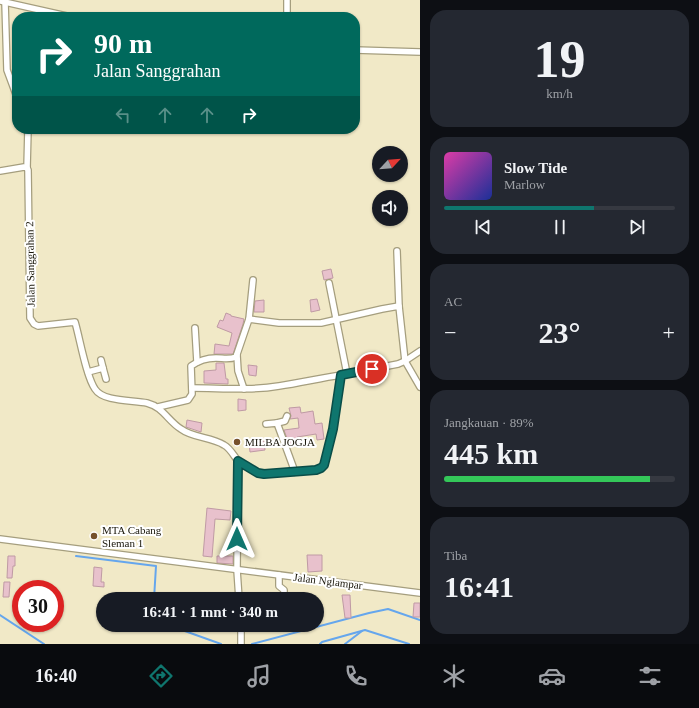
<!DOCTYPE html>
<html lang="id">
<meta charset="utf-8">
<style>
:root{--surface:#171b24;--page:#242831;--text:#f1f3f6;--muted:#9ea1a6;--line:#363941;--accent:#0f766e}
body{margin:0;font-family:Georgia,serif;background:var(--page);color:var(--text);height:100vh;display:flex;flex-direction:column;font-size:15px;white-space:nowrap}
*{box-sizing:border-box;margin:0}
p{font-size:13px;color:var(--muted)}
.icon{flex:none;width:22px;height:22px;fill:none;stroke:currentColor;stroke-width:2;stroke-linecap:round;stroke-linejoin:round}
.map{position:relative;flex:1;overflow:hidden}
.sheet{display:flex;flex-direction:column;gap:10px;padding:10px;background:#0d0f14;width:279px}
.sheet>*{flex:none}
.guide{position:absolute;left:12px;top:12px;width:348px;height:122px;border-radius:16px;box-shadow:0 1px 3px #0004;background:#00695c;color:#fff;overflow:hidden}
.needle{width:26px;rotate:64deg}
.tools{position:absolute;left:372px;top:146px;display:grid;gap:8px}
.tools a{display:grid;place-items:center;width:36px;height:36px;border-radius:50%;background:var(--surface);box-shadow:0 1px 3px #0004;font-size:20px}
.speed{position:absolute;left:12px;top:580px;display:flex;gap:8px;font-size:20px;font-weight:700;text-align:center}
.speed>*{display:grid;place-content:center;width:52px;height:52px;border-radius:50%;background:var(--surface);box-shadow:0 1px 3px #0004;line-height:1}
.speed .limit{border:6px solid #d22;background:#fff;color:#111}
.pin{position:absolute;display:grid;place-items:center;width:34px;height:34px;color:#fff;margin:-17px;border:2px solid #fff;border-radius:50%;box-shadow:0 1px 4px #0007}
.me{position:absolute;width:44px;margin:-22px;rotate:0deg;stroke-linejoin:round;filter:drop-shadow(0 0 3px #0008)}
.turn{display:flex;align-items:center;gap:14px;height:84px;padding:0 16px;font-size:18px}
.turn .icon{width:52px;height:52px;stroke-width:2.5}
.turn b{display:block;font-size:28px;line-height:34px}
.lanes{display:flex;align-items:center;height:38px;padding:0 16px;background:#0003;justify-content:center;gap:20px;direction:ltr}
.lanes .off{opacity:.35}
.big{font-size:30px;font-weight:800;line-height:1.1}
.sheet .card{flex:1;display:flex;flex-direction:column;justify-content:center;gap:6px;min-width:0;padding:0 14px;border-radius:16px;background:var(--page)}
.sheet .dial{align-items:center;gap:0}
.dial b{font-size:52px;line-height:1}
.song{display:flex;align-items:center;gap:12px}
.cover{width:48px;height:48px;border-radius:6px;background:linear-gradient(135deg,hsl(320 70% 55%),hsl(230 70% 35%))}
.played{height:4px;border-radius:2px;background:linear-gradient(90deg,var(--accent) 65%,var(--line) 65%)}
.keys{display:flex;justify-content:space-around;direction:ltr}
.heat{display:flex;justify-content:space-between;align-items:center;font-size:22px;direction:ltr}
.charge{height:6px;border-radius:3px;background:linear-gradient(90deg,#34c759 89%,var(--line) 0)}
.trip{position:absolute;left:96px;top:592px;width:228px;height:40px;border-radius:20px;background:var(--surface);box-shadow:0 1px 3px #0004;font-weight:800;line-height:40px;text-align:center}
.dock{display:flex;height:64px;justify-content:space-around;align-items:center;background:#090b0e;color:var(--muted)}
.dock .icon{width:28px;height:28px}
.dock .selected{color:var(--accent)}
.dock b{font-size:18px;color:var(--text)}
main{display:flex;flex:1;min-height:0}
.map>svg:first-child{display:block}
</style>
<main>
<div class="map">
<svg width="420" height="644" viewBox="0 0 420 644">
<rect width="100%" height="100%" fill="#f1e9c7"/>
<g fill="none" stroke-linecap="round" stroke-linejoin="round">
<g stroke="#65a6ed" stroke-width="2">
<polyline points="76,556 156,566 154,599"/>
<polyline points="0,615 44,644"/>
<polyline points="168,625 221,644"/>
<polyline points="252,644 369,613 388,609 420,620"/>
<polyline points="320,644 322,642 365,630 409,644"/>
<polyline points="345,644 362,631"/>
</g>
</g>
<g fill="#e8c1cc" stroke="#bf9aa4">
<polygon points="331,269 333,278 324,280 322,271"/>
<polygon points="317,299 320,310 311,312 310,300"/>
<polygon points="264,300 264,312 254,312 255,301"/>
<polygon points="226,313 231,315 231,316 244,319 243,324 233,354 214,354 215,344 229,346 232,333 217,327 220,320 223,321"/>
<polygon points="216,363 224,363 226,379 228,379 228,384 204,383 204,371 216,370"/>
<polygon points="248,365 257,366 256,376 249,375"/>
<polygon points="238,399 246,400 246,410 238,411"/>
<polygon points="300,407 301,413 313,411 315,424 322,423 324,439 317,440 316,434 297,437 299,443 290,447 284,430 299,428 298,418 290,419 291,416 289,408"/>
<polygon points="187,420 202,423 201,432 186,427"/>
<polygon points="264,441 265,450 250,452 249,443"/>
<polygon points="207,508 231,511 230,520 215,519 212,557 203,556"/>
<polygon points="307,555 322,555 322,571 308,572"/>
<polygon points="8,556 15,556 15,566 13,566 12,578 7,578"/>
<polygon points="217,556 233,556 233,564 217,563"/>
<polygon points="94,567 102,568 101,582 104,582 104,587 93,586"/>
<polygon points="4,582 10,582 9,597 3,597"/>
<polygon points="342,595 350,595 351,618 345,618"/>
<polygon points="414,603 420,603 420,617 413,617"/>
</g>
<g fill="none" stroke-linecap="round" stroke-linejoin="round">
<defs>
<g id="street">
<polyline points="0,1 71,17"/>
<polyline points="5,2 7,70 17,97"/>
<polyline points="287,17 287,0"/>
<polyline points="355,50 420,52"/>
<polyline points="27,168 28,129"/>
<path d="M0,171l24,-4 3,1 1,2 2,148 4,6 4,2 37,-4c5,17 11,54 20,67 8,13 38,11 52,14 16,4 21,18 34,26 12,9 30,8 43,16 6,3 10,11 14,16"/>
<polyline points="397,251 399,306"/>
<polyline points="329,283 347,374"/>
<polyline points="249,319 253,280"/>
<polyline points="195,328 197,362"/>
<polyline points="237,355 238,371 244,389"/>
<polyline points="101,360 103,368"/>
<polyline points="88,372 103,368 106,379"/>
<path d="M192,388c29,0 59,3 87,-2 21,-3 41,-8 62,-11"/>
<path d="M158,407l30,-7 4,-6 -1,-28c7,-5 16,-8 25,-8 7,0 13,2 20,-1l13,-38 30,4h42l61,-14 17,-3 6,55 15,26"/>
<polyline points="277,423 285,421 287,416"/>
<polyline points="266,424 277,423 295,472"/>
<polyline points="0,539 420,593"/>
<polyline points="279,575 279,586 284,590 284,599"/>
<polyline points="239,599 237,570 238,461 258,473 264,474 316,470 321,468 324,465 333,429 341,375 398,364 405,361 420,351"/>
<polyline points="241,625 241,644"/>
</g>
</defs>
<use href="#street" stroke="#a59e7e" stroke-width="8"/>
<use href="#street" stroke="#fff" stroke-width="5.5"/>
</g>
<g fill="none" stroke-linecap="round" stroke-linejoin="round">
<defs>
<polyline id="route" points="237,539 238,461 258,473 264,474 316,470 321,468 324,465 333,429 341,375 372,369"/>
</defs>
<use href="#route" stroke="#0a4d48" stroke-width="10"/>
<use href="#route" stroke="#0f766e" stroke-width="7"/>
</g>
<g fill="#76512c" stroke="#fff" stroke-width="1.5">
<circle cx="237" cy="442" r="4"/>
<circle cx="94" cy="536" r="4"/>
</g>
<g text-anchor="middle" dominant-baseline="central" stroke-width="4" stroke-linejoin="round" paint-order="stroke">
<g font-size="11" fill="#19160a" stroke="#fff">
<text transform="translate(30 264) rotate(-91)">Jalan Sanggrahan 2</text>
<text transform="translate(328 581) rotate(7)">Jalan Nglampar</text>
</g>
<g font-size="11" fill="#19160a" stroke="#fff" text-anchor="start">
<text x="245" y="442">MILBA JOGJA</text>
<text x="102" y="530">MTA Cabang<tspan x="102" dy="13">Sleman 1</tspan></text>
</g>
</g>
</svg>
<div class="tools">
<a><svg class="needle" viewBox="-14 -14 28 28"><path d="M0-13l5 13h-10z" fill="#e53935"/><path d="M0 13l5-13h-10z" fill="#9ea1a6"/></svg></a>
<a><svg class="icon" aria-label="sound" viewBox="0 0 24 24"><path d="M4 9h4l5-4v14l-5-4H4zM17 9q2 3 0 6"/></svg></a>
</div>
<div class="speed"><div class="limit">30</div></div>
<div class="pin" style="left:372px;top:369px;background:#d93025"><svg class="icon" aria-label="arrive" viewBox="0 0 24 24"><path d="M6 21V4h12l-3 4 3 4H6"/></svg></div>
<svg class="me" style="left:237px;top:539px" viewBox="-20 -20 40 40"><path d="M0-17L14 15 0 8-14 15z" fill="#0f766e" stroke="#fff" stroke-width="4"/></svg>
<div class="trip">16:41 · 1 mnt · 340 m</div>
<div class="guide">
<div class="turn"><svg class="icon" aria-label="right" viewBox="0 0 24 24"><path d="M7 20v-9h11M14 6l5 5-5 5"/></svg><div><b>90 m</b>Jalan Sanggrahan</div></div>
<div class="lanes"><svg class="icon off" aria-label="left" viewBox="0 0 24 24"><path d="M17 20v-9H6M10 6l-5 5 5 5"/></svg><svg class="icon off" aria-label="ahead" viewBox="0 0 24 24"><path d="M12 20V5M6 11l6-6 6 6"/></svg><svg class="icon off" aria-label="ahead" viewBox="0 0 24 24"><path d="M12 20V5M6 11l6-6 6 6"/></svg><svg class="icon" aria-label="right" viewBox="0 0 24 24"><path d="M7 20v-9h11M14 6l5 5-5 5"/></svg></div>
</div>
</div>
<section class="sheet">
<div class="card dial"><b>19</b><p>km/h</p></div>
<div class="card">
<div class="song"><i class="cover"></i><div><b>Slow Tide</b><p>Marlow</p></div></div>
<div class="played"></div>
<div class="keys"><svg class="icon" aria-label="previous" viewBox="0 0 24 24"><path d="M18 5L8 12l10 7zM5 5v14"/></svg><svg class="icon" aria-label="pause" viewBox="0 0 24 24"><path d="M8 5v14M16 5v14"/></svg><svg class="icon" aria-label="next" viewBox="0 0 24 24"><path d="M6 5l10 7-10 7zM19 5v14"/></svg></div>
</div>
<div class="card"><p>AC</p>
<div class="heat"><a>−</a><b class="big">23°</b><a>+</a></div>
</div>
<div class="card"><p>Jangkauan · 89%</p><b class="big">445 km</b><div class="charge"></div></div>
<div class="card"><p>Tiba</p><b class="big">16:41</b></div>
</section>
</main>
<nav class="dock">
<b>16:40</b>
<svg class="icon selected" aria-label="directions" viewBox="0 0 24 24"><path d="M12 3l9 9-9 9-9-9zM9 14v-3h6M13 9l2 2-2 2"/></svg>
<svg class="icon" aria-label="music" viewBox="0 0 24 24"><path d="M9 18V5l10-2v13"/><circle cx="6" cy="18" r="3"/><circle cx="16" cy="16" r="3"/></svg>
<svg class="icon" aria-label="phone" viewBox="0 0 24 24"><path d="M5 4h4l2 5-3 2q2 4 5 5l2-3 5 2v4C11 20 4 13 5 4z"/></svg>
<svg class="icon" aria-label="climate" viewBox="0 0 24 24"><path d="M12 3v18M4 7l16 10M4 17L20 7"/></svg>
<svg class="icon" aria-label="car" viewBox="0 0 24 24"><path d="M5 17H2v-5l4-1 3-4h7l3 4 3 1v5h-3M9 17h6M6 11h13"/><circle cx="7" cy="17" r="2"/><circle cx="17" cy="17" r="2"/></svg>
<svg class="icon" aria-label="filters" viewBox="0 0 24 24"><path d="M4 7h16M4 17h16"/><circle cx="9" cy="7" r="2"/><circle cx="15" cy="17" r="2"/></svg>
</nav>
